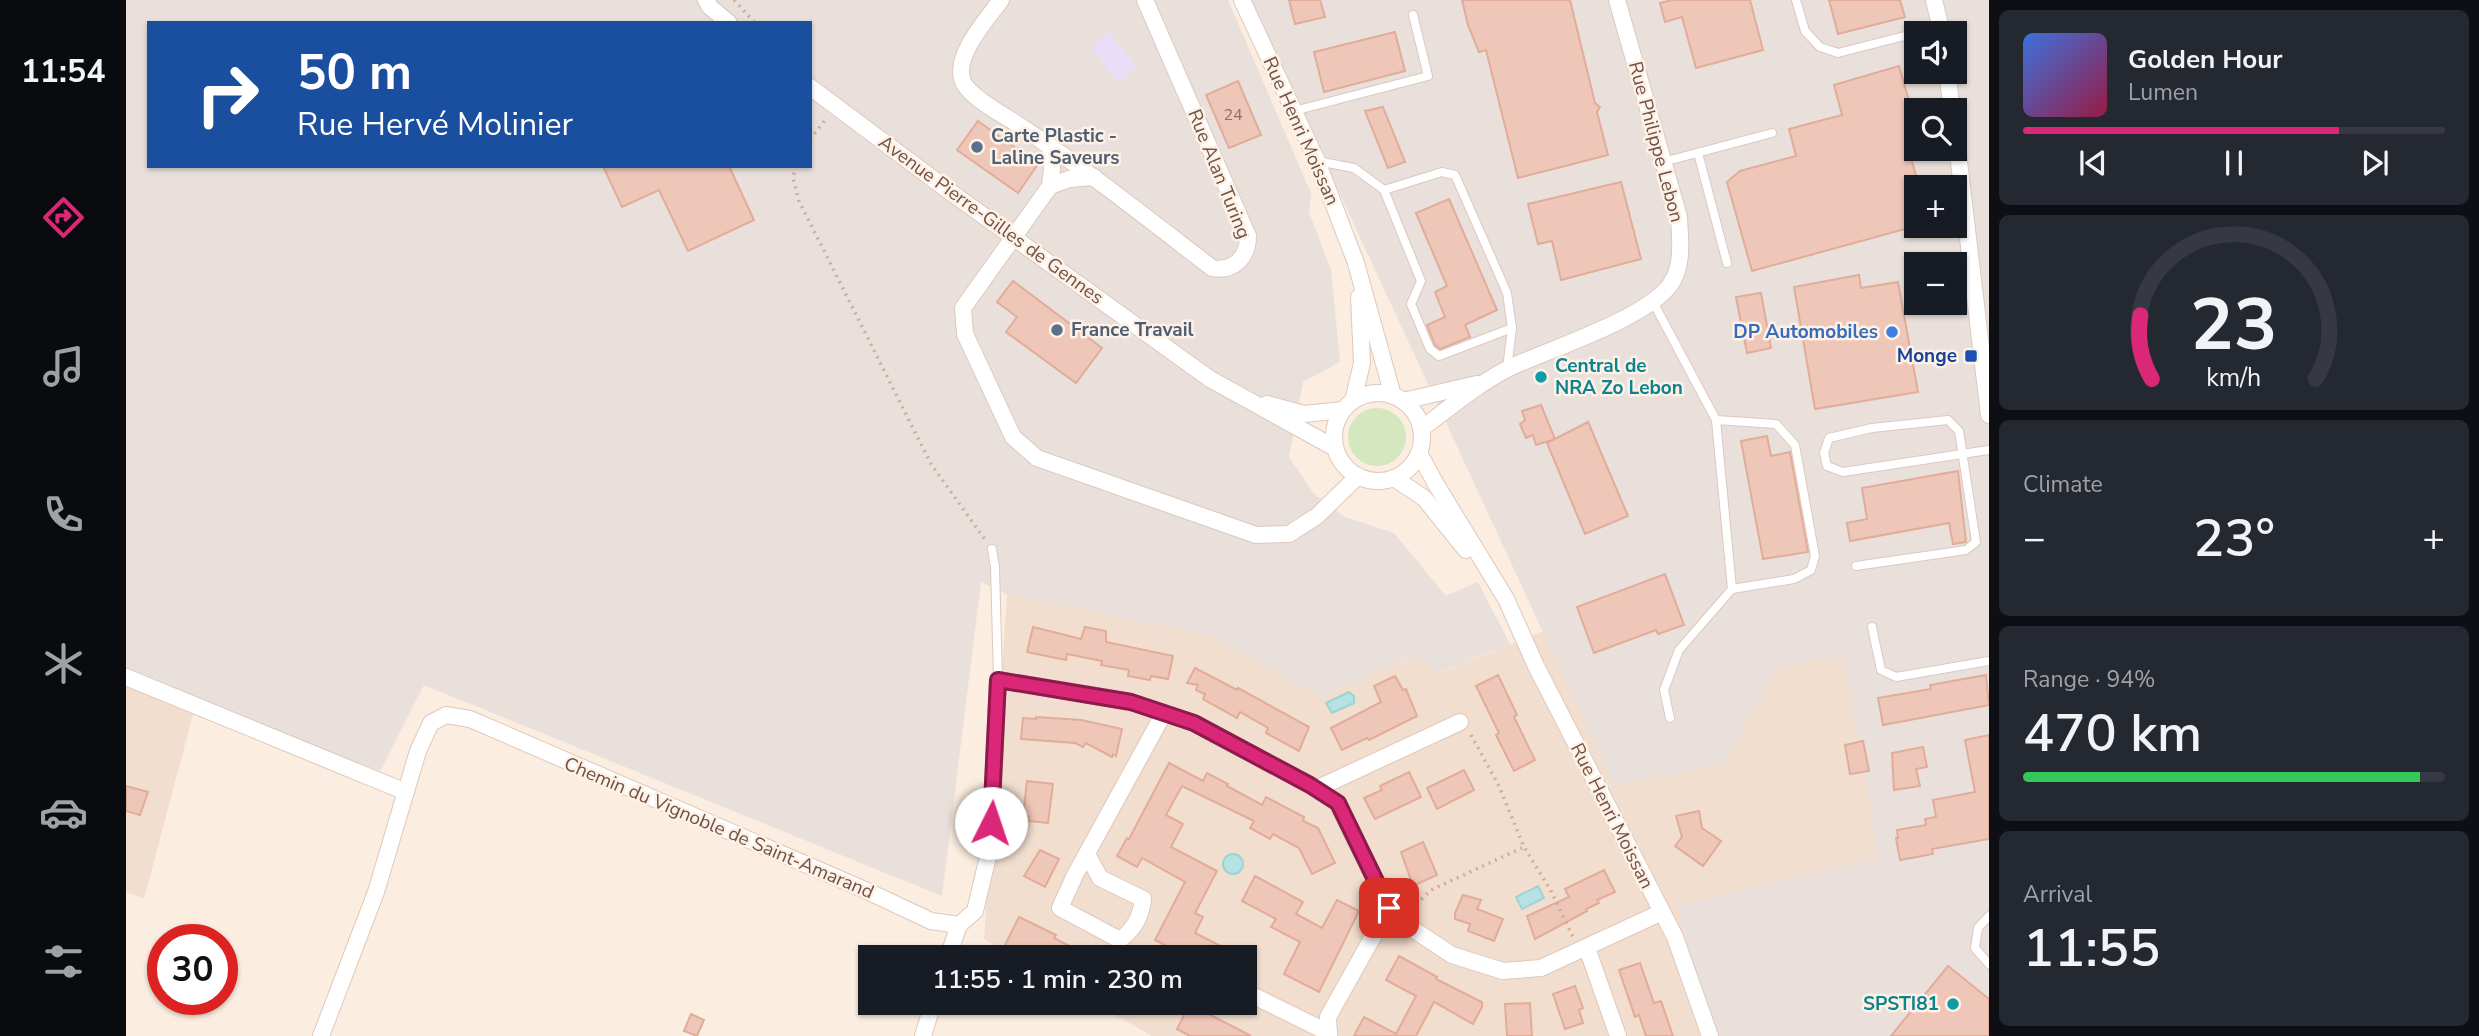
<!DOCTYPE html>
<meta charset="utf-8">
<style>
:root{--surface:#171b24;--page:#242831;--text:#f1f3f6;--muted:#9ea1a6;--line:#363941;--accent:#db2777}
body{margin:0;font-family:"Nunito Sans",sans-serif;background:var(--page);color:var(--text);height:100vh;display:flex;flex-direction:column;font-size:26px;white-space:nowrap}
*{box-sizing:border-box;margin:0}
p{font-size:23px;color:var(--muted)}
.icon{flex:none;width:38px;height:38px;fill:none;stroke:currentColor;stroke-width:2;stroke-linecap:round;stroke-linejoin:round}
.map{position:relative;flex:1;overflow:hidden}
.details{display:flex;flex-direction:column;gap:10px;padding:10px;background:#0d0f14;width:490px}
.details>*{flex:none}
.top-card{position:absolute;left:21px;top:21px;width:665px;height:147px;border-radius:0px;box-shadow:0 2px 5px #0004;background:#1a4fa0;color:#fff;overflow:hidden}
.buttons{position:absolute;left:1778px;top:21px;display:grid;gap:14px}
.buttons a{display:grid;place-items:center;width:63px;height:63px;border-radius:0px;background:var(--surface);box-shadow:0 2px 5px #0004;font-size:35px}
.speed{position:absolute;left:21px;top:924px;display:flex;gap:14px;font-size:35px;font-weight:700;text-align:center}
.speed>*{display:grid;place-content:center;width:91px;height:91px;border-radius:50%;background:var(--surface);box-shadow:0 2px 5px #0004;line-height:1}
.speed .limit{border:10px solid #d22;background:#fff;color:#111}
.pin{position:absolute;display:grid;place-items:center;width:60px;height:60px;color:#fff;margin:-30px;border-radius:14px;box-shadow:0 4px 10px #0006}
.me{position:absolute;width:77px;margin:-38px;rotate:4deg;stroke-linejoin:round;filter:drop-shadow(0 0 5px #0008)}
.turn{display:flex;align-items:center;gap:24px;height:147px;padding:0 35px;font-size:32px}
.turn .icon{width:91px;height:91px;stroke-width:2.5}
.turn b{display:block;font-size:49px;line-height:60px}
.big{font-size:52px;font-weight:600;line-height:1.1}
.details .card{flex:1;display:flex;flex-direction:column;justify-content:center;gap:10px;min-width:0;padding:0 24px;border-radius:10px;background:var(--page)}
.details .dial{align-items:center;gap:0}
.dial svg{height:182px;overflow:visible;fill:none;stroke:var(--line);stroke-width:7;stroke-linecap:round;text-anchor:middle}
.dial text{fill:var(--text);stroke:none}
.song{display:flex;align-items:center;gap:21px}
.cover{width:84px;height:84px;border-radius:10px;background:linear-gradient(135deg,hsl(220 70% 55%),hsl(340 70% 35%))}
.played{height:7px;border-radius:4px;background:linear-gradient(90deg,var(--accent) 75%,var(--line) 75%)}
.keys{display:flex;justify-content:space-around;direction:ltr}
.heat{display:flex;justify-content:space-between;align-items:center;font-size:38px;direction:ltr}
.charge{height:10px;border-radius:5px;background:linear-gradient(90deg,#34c759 94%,var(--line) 0)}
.trip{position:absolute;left:732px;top:945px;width:399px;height:70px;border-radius:0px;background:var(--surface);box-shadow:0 2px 5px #0004;font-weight:600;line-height:70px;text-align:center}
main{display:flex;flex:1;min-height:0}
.tabs{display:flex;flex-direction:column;width:126px;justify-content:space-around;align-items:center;background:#090b0e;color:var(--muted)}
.tabs .icon{width:49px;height:49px}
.tabs .current{color:var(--accent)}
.tabs b{font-size:32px;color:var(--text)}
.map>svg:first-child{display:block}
</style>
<main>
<nav class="tabs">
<b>11:54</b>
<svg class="icon current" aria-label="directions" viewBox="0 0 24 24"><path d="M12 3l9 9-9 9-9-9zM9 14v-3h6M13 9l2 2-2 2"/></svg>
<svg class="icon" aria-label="music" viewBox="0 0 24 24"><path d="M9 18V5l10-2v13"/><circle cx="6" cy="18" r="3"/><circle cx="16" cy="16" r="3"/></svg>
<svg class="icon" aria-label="phone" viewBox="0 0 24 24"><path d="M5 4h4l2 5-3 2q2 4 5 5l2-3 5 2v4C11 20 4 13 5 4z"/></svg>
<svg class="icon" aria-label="climate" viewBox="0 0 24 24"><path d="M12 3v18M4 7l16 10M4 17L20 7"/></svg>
<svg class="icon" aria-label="car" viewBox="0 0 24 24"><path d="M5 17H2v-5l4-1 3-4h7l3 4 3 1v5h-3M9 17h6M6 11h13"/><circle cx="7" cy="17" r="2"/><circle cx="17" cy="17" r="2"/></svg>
<svg class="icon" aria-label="filters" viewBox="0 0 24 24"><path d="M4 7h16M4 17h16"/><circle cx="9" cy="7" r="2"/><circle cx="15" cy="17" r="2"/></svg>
</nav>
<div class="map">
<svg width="1863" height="1036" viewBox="0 0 1863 1036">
<rect width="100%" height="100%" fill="#fbeddf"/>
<g fill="#f2dece">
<polygon points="881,594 1086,636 1196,698 1289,655 1311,674 1417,631 1489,785 1598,765 1651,667 1717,656 1753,858 1551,906 1589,1036 1026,1036 968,1003 1118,1003 1118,957 889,957 858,939"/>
<polygon points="0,672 70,703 18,899 0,892"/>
</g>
<g fill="#e9e0db" fill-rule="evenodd">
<path d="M0,0h1102l83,193 -2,19 22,58 9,92 -37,20 -14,75 25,37 31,23 49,16 52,63 32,-14 32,62 -74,30 -22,-19 -92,43 -110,-62 -205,-42 -26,-12 -39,314 -518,-211 -44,86 -184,-68 -70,-31zM23,23h661v143h-661z"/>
<path d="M1124,0h739v1036h-274l-38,-130 202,-48 -36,-202 -66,11 -53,98 -110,20zM1790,33h39v39h-39zM1790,110h39v39h-39zM1790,187h39v39h-39zM1790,264h39v39h-39z"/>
</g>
<polygon fill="#eaddf7" points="983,32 1011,67 992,82 964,47"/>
<circle fill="#d4e7bf" cx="1251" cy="437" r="29"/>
<g fill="#b5e2e3" stroke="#9cd3d5" stroke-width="2">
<polygon points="1223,692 1228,696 1228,703 1206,713 1200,703"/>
<circle cx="1107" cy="864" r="10"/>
<polygon points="1412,886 1418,898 1396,909 1390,897"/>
</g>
<g fill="#efc7b8" stroke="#e1ac99" stroke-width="2">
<polygon points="1163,0 1194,0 1199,17 1169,24"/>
<polygon points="1336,0 1444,0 1469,103 1474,107 1471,112 1482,155 1392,178 1360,50 1353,52 1342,25"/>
<polygon points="1546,0 1624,0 1637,50 1570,68 1556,17 1539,22 1534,3"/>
<polygon points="1703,0 1774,0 1779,17 1712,34"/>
<polygon points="1269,32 1279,71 1198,92 1188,52"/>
<polygon points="1773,66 1790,126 1790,136 1780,139 1793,187 1790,187 1790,226 1626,271 1601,182 1614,171 1670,156 1663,129 1716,115 1708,85"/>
<polygon points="1112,81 1135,135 1103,148 1080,95"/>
<polygon points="1257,107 1279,162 1262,168 1239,111"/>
<polygon points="852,121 912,164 892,193 831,150"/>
<polygon points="477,166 603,166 628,220 562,251 533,190 496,207"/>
<polygon points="1495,182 1515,259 1435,280 1426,241 1412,244 1402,204"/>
<polygon points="1323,199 1371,310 1339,325 1344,337 1314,349 1309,345 1301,325 1319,317 1309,292 1321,286 1290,213"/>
<polygon points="1733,275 1735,288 1772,282 1792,392 1689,409 1668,287"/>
<polygon points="887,281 976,348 950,383 880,332 891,317 871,302"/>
<polygon points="1635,293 1645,348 1621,353 1610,297"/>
<polygon points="1415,405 1429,439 1410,445 1407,435 1400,438 1394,424 1399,420 1396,411"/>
<polygon points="1462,422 1502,516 1459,534 1421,443"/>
<polygon points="1641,436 1645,456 1664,452 1682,552 1637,559 1615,441"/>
<polygon points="1832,471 1840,542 1827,544 1823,523 1724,541 1721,523 1741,519 1736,488"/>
<polygon points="1539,574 1558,625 1532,634 1530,630 1468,653 1451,607"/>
<polygon points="907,627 955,639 959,627 980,631 980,642 1047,656 1042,679 1025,676 1024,680 1002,676 1003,670 975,665 976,661 941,654 940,660 901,652"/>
<polygon points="1069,668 1111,690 1112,688 1183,727 1173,751 1140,733 1142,728 1114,712 1111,718 1077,699 1079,694 1070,690 1072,685 1061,683"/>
<polygon points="1372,675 1391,715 1388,717 1409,760 1388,771 1370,735 1373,733 1350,686"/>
<polygon points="1860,675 1863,705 1757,725 1752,698 1805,689 1804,685"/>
<polygon points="1269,676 1277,690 1280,689 1291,716 1243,740 1241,738 1216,750 1205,728 1255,702 1248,686"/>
<polygon points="910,717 955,720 996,729 990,756 987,754 986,757 960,743 957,747 949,743 895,739 897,718 910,719"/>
<polygon points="1863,735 1863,839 1806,849 1807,854 1774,860 1770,838 1772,838 1771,830 1800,825 1799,819 1810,817 1807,800 1849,792 1839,740"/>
<polygon points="1737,741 1743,771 1724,774 1719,745"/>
<polygon points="1797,747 1801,767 1790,769 1794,786 1768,790 1766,753"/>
<polygon points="1043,763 1077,781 1081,773 1102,784 1101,786 1136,805 1140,797 1178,817 1177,821 1192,828 1209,863 1186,874 1173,848 1147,834 1144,839 1124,828 1128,821 1056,786 1040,815 1057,824 1045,847 1091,871 1069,913 1077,917 1069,933 1116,957 1062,957 1029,940 1059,882 1016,858 1011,867 991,856 1001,838 1003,839"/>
<polygon points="1338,770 1348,790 1311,809 1301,788"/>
<polygon points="1283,772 1295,797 1249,819 1238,798 1256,790 1254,786"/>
<polygon points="901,781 927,784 922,823 903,821 903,817 897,816"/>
<polygon points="0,786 22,792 14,815 0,811"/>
<polygon points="1573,811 1576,828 1595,841 1577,866 1549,846 1556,837 1550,816"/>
<polygon points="1297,842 1311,875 1287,886 1275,852"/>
<polygon points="914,850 933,859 919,887 898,876"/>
<polygon points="1478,870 1489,892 1471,900 1473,903 1460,909 1461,911 1409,939 1401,916 1443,897 1439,889"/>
<polygon points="1129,876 1177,902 1170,914 1196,928 1211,900 1233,911 1193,992 1158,974 1174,942 1145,927 1150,919 1116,901"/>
<polygon points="1337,895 1355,900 1351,909 1377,919 1368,941 1342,931 1344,924 1329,919 1329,913"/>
<polygon points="893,917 930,935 928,938 964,957 902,957 879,945"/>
<polygon points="1273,956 1311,977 1310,979 1356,1002 1356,1007 1347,1024 1308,1002 1290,1036 1228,1036 1238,1017 1270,1034 1290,996 1260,980"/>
<polygon points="1514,963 1528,1003 1535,1001 1547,1036 1520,1036 1513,1015 1509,1017 1493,970"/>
<polygon points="1822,966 1863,999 1863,1036 1765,1036"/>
<polygon points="1449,986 1457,1008 1453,1010 1457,1023 1439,1029 1427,994"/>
<polygon points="1404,1003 1406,1036 1381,1036 1379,1004"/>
<polygon points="1063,1006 1074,1012 1075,1010 1125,1036 1064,1036 1051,1029"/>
<polygon points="565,1014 578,1020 571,1036 558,1031"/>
</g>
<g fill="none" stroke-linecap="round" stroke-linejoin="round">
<defs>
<g id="service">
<polyline points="1670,0 1679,31 1694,47 1712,53 1790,33"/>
<polyline points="1791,33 1815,27"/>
<polyline points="1168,111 1302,76 1287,15"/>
<polyline points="1572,153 1601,263"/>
<polyline points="1191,161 1228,168 1258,190 1295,281 1285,304 1304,349 1313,356 1386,328"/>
<polyline points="1537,162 1646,133"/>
<polyline points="1258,190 1316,172 1329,175 1381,293 1386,328 1381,369"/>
<polyline points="1527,302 1590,420 1606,589 1553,650 1538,690 1544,718"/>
<polyline points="1590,420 1650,424 1669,445 1689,556 1685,570 1668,579 1606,589"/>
<polyline points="866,549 869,567 872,680"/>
<polyline points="1730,566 1840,550 1850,542 1833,431 1822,420 1746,428 1703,438 1698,453 1701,466 1717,472 1863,450"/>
<polyline points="1746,627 1755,670 1770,677 1863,661"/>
<polyline points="1863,916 1852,928 1849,948 1863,964"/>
</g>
<g id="minor">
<polyline points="580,0 584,7 603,23"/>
<path d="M875,0c-14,19 -46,54 -39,79 4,16 38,34 52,43 69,45 133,96 198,146 21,4 36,-10 36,-32l-103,-236"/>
<polyline points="1116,0 1191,161 1230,263 1267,396"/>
<polyline points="1808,0 1816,33"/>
<polyline points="1821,72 1826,110"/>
<polyline points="684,87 823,191 1084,379 1209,448"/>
<polyline points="1829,128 1863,415"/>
<polyline points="924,146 926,169 924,186 837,308 839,334 887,437 911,458 1130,535 1163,534 1191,516 1232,476"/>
<polyline points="924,186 943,179 968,177"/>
<circle cx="1252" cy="437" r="44"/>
<polyline points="1227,401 1236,363 1233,297"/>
<polyline points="1277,401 1351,384"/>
<polyline points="1141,404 1178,414 1217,410"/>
<path d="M1295,429c28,-21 57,-45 88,-61 41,-19 136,-49 161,-83 14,-19 10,-46 9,-68l-62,-217"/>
<polyline points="1293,453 1311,486 1380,599 1410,666 1549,937 1584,1036"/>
<polyline points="1268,478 1298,498 1340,550"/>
<polyline points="0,677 280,792"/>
<polyline points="1190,789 1334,722"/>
<path d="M961,854l13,24 43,21c-2,18 -9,30 -23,41l-60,-32 15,-33 89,-162"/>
<polyline points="1461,948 1492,1036"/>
<polyline points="822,957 833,925"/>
<polyline points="1122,993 1203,1033"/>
<polyline points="195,1036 250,892 292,751 305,723 320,715 344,719 739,890 805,921 833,925 849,911 864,848 872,680 1005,702 1068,723 1184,785 1211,803 1263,908 1273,920 1326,955 1377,971 1415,968 1536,912"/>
<polyline points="797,1036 807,1003"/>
<polyline points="1203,1036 1202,1017 1263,908"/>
</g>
</defs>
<use href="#service" stroke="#dec8bc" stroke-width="10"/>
<use href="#minor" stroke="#dec8bc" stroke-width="18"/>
<g stroke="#d3ab9c" stroke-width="3.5" stroke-dasharray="2 5" stroke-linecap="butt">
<polyline points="608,0 629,23"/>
<polyline points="684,139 700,119"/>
<polyline points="670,166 667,178 673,201 805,464 860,541"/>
<polyline points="1345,735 1373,786 1398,847 1424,889 1447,937"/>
<polyline points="1285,909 1305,890 1398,847"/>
<polyline points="1008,948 1023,957"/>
<polyline points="1103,1003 1105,1003"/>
</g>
<use href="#service" stroke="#fff" stroke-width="8"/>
<use href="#minor" stroke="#fff" stroke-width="16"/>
</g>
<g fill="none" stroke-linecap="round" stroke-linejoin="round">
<defs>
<polyline id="route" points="865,823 872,680 1005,702 1068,723 1184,785 1212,803 1263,908"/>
</defs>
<use href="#route" stroke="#8e194d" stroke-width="18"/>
<use href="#route" stroke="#db2777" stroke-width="12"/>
</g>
<g fill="#5c6f8a" stroke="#fef1e5" stroke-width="2.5">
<circle cx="851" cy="147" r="7"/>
<circle cx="931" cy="330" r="7"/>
</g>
<circle fill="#3f7fe0" stroke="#fef1e5" stroke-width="2.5" cx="1766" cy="332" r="7"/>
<rect fill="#1a4fb4" stroke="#fef1e5" stroke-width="2.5" x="1838" y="349" width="14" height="14" rx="3.5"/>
<g fill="#0f9aa8" stroke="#fef1e5" stroke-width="2.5">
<circle cx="1415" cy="377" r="7"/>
<circle cx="1827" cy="1004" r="7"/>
</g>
<g text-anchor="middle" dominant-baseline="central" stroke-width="5" stroke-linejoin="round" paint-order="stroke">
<g font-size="16" fill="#906f64">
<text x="1107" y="115">24</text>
</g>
<g font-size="19" fill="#705248" stroke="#fef1e5">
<text transform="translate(1175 131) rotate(66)">Rue Henri Moissan</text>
<text transform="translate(1530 142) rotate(75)">Rue Philippe Lebon</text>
<text transform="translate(1093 174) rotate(68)">Rue Alan Turing</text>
<text transform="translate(865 220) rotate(36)">Avenue Pierre-Gilles de Gennes</text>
<text transform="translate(1486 816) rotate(63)">Rue Henri Moissan</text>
<text transform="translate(593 828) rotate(23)">Chemin du Vignoble de Saint-Amarand</text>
</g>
<g font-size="19" font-weight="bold" fill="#4e5e75" stroke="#fef1e5" text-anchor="start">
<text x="865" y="136">Carte Plastic -<tspan x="865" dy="22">Laline Saveurs</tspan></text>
<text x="945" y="330">France Travail</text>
</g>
<g font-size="19" font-weight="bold" fill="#366cbe" stroke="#fef1e5" text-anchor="end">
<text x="1752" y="332">DP Automobiles</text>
</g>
<g font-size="19" font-weight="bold" fill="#164399" stroke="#fef1e5" text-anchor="end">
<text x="1831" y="356">Monge</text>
</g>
<g font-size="19" font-weight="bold" fill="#0d838f" stroke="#fef1e5" text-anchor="start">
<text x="1429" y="366">Central de<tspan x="1429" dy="22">NRA Zo Lebon</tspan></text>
<text x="1813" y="1004" text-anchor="end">SPSTI81</text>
</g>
</g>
</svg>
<div class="buttons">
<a><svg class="icon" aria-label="sound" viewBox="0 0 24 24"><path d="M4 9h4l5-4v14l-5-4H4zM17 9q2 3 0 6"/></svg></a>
<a><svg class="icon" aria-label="search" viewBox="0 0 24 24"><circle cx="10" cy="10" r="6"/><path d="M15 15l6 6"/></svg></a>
<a>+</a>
<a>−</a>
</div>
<div class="speed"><div class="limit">30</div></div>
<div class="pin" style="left:1263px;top:908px;background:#d93025"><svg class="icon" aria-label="arrive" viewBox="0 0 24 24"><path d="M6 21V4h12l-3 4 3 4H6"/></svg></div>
<svg class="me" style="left:865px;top:823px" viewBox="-20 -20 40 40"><circle r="19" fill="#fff"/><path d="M0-13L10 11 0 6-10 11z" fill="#db2777"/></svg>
<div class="trip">11:55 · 1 min · 230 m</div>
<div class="top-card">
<div class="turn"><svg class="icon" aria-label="right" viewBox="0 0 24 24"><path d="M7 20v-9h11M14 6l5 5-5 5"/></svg><div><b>50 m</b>Rue Hervé Molinier</div></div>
</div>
</div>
<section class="details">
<div class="card">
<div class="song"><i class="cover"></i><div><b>Golden Hour</b><p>Lumen</p></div></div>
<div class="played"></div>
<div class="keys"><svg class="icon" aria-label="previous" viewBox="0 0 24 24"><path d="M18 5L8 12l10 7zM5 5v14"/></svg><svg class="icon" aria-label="pause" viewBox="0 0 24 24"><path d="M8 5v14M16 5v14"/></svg><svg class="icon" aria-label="next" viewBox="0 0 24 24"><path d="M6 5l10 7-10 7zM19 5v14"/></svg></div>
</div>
<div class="card dial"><svg viewBox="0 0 100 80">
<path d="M14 69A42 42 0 1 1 86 69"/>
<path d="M14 69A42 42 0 0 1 9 41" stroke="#db2777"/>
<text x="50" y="56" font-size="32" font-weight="700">23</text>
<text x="50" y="72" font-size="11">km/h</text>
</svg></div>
<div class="card"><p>Climate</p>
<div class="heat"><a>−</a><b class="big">23°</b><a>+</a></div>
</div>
<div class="card"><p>Range · 94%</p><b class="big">470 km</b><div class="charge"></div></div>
<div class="card"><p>Arrival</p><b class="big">11:55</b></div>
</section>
</main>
